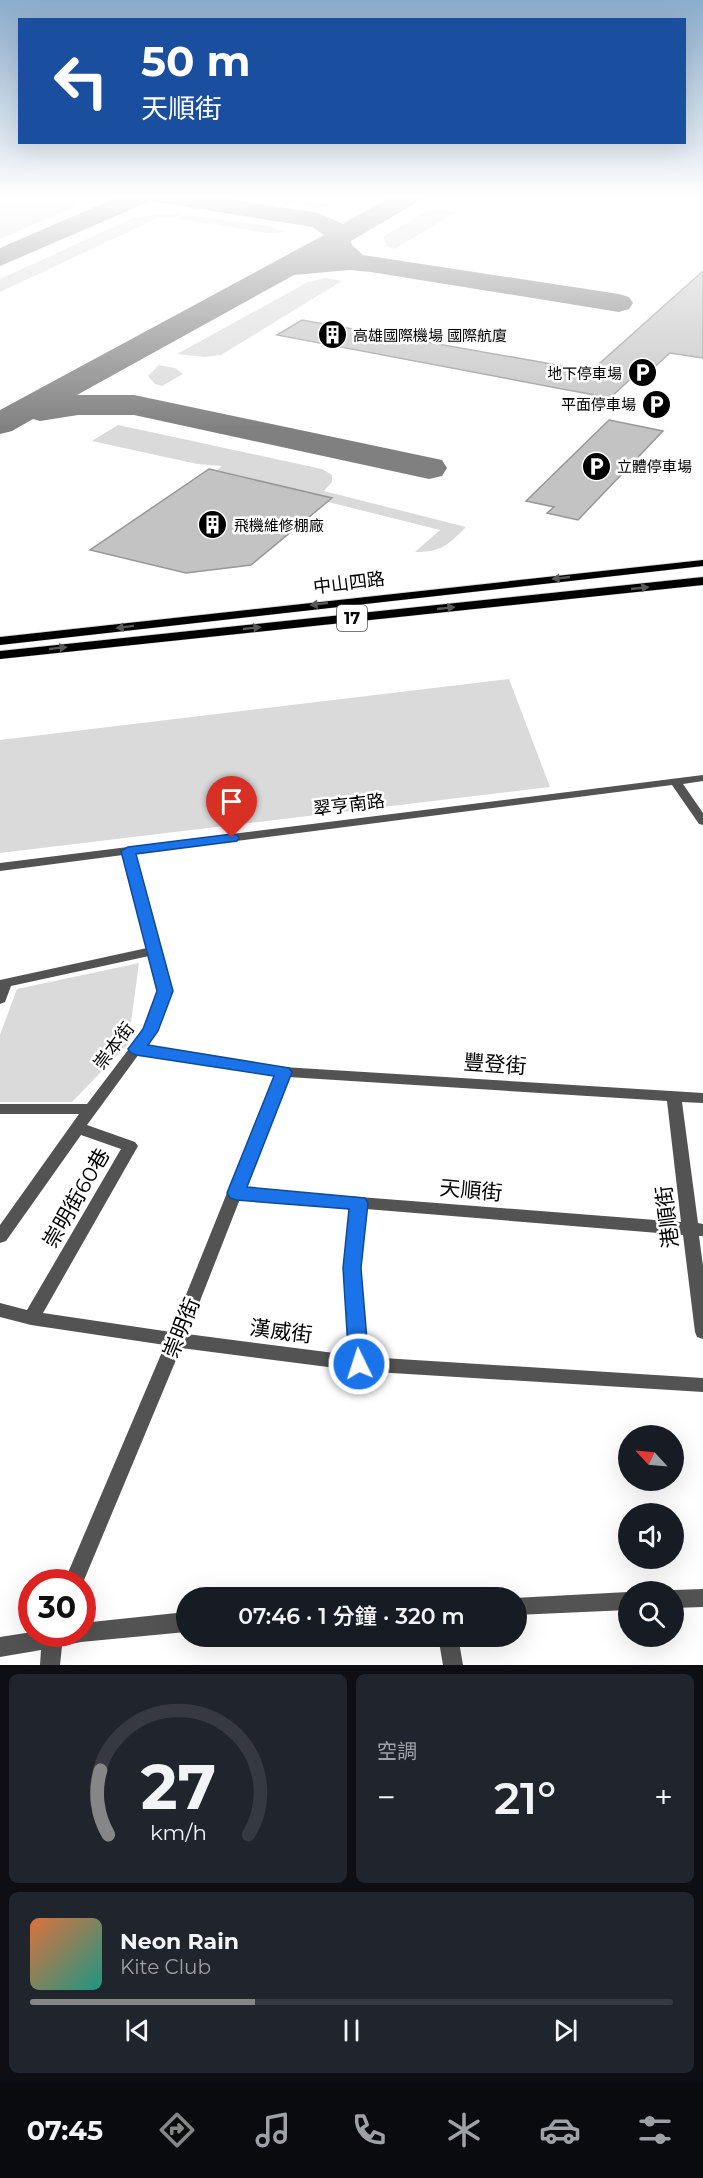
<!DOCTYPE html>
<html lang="zh-TW">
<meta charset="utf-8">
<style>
:root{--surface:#171b24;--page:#20242c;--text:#f1f3f6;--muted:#9ea1a6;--line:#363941;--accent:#858687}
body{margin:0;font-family:Montserrat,"Noto Sans TC",sans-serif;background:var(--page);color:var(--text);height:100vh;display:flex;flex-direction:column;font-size:22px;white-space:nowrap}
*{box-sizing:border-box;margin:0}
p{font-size:20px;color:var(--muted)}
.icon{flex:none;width:33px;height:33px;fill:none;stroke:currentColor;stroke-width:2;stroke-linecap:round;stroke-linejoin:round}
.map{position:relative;height:1665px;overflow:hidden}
.details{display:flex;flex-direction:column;gap:9px;padding:9px;background:#0d0f14;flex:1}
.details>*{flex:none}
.banner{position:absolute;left:18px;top:18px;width:668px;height:126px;border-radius:0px;box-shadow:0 6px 24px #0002;background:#1a4fa0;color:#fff;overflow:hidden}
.needle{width:39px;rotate:296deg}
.buttons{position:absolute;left:618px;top:1425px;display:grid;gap:12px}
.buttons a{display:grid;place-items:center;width:66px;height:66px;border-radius:50%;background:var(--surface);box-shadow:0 6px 24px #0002;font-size:30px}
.speed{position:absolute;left:18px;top:1569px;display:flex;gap:12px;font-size:30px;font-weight:700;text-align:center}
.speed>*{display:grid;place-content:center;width:78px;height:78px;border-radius:50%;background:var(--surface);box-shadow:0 6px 24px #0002;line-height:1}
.speed .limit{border:9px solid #d22;background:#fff;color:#111}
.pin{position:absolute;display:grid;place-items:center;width:51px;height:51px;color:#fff;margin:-62px -26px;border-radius:50% 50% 50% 0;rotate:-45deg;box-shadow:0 0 6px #0007}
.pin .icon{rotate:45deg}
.me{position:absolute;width:66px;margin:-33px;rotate:356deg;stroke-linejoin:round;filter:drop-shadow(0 0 4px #0008)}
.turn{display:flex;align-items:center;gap:21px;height:126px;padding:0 24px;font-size:27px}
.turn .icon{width:78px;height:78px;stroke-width:2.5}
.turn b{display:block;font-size:42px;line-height:51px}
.big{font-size:45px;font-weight:600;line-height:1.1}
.details .widget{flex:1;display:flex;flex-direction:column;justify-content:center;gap:9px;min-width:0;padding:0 21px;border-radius:9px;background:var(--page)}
.details .dial{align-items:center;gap:0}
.dial svg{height:156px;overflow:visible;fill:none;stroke:var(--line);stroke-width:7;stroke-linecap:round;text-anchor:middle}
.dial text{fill:var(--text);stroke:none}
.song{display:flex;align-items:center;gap:18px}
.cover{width:72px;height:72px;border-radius:9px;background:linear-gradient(135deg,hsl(20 70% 55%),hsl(170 70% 35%))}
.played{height:6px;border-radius:3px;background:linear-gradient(90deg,var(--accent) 35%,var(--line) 35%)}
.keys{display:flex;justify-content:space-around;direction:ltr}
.heat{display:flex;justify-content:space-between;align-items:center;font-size:33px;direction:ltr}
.details .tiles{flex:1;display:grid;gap:9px;grid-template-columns:1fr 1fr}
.widget:last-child{grid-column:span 2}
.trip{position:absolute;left:176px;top:1587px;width:351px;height:60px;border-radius:30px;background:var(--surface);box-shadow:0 6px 24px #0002;font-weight:600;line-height:60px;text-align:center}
.tabs{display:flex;height:96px;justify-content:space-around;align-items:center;background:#090b0e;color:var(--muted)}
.tabs .icon{width:42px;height:42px}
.tabs .current{color:var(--accent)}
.tabs b{font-size:27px;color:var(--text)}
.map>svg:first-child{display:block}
</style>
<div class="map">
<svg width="703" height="1665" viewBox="0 0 703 1665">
<rect width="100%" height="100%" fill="#fff"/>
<g fill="#dadada">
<polygon points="0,196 73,196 78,202 74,207 0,239"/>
<polygon points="246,196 285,196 331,205 315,208"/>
<polygon points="429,210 456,212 395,249 387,246 383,237"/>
<polygon points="156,214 181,214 172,218 160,217 0,292 0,279 131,219"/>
<polygon points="188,215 269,226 285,232 268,233 178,219"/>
<polygon points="325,278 342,281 221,355 205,357 177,354 308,282"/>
<polygon points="159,365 175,368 183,374 162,386 155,384 148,376"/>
<path d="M118,425l204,44 10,6v7l-8,9 142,36c-18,18 -24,25 -51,25l25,-22 -112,-28 5,-4 -116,-28 5,-4 -25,-2 -105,-23z"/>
<polygon points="509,679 550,787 0,853 0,740"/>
<polygon points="139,963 128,1044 72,1102 0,1102 0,1035 17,989"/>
</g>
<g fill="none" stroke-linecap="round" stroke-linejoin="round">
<polygon fill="#808080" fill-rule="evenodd" points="120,196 209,196 319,213 343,224 392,196 422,196 419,201 351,241 352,245 363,255 619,294 629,297 633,303 629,309 619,312 371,272 349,270 294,275 77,395 134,395 442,460 447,468 442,476 429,479 134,415 78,415 40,421 33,419 12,431 0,434 0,410 324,235 312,227 151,201 0,266 0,248"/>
</g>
<g fill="#c3c3c3" stroke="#979797" stroke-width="1.5">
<polygon points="703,271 703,358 670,353 649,372 640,370 610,398 277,335 302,320 591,371"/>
<polygon points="609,420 663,431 578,520 547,513 554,507 526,501"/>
<polygon points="209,469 332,498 251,565 186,573 90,550"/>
</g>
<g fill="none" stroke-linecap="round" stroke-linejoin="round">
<defs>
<g id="primary">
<polygon points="703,560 703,566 0,645 0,637"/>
<polygon points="703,577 703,585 0,659 0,651"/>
</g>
</defs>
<use href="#primary" stroke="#dbdbdb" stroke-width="1"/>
<g fill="#535353" fill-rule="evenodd">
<path d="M703,775v6l-20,3 20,29v12l-4,-1 -27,-39 -537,69 37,137 -15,40 -11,15 137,21 420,26v10l-21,-1 16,121 5,1v12h-4l4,30v73l-6,-2 -2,-5 -12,-97 -317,-26 -6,59 7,89 336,21v14l-344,-21 -178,-23 -99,237v-3h-18l101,-237 -134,-20 -31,-8v-14l27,7 94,-161 -40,-14 -75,106 -6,2v-18l79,-111h-79v-10h87l57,-75 14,-38 -9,-35 -138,30 -6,16 -5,2v-24l147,-32 -24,-93 -123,16v-8zM139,1054l135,22 -103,256 -128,-19 95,-167 -3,-4 -48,-17zM288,1077l379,24 14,121 -436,-34zM240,1199l111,9 -7,60 6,87 -163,-21z"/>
<polygon points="703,1589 703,1607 674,1608 674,1592 669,1592 674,1590"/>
<polygon points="628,1592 628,1610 516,1615 516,1598 514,1598"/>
<polygon points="186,1612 186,1632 81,1642 62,1646 60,1665 40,1665 41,1650 0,1657 0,1637 32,1632 32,1634 82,1634 82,1623"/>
<polygon points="438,1636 458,1636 463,1665 443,1665"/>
</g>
<use href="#primary" fill="#000" fill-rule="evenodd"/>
</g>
<defs><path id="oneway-solid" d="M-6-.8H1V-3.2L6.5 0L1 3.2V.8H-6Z" transform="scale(1.5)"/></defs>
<g fill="#595959">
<use href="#oneway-solid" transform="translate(561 578) rotate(174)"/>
<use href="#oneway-solid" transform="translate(640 588) rotate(-6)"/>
<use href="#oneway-solid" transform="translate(319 604) rotate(173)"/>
<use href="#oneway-solid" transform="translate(446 608) rotate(-6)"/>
<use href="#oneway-solid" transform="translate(125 627) rotate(173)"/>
<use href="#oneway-solid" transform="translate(252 628) rotate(-6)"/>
<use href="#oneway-solid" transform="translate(58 648) rotate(-6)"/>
</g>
<linearGradient id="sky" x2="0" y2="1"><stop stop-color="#8baccc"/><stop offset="0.46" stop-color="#fff"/><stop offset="1" stop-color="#fff" stop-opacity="0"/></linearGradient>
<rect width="703" height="430" fill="url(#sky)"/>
<polygon fill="#1a73e8" stroke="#114b97" stroke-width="1.5" points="232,834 237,835 239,838 237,841 136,854 173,991 158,1031 148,1045 289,1068 292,1072 247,1187 365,1198 368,1203 361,1268 369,1364 366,1370 359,1372 352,1370 349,1364 343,1268 349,1209 236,1200 230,1198 227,1193 274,1076 136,1055 131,1053 128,1049 143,1029 157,991 121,851 128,847"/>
<defs>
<symbol id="building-disc" viewBox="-11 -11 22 22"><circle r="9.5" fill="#000" stroke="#fff"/><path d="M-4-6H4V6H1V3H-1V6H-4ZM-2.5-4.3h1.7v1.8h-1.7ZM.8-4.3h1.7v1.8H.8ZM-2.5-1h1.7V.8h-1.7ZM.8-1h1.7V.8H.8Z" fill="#fff"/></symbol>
<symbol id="parking-disc" viewBox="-11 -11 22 22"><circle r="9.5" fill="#000" stroke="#fff"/><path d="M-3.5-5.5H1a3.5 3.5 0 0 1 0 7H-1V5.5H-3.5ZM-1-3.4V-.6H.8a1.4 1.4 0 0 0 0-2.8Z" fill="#fff"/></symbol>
</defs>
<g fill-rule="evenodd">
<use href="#building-disc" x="316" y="318" width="33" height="33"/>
<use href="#parking-disc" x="626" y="356" width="33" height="33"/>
<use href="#parking-disc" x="640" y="388" width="33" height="33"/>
<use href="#parking-disc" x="580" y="450" width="33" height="33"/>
<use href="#building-disc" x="196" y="508" width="33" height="33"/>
</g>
<g text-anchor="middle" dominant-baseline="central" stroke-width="5" stroke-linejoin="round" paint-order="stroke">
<g font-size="15" fill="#000" stroke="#fff" text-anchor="start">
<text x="353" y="335">高雄國際機場 國際航廈</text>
<text x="622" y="373" text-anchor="end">地下停車場</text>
<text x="636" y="404" text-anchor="end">平面停車場</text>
<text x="617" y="466">立體停車場</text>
<text x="234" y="525">飛機維修棚廠</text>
</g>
<rect fill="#fff" stroke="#4c4c4c" stroke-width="1.5" x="337" y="605" width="30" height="26" rx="4.5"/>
<g font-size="16" font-weight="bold" fill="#000">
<text x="352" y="618">17</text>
</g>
<g font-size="18" fill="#000" stroke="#fff">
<text transform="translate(349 583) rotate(-7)">中山四路</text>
<text transform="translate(349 805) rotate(-7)">翠亨南路</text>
<text transform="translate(114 1046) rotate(-53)">崇本街</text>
</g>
<g font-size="21" fill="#000" stroke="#fff">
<text transform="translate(495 1064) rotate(4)">豐登街</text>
<text transform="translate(471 1190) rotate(5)">天順街</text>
<text transform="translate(76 1198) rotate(-60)">崇明街60巷</text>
<text transform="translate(667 1217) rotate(-97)">港順街</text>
<text transform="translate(181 1328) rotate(-68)">崇明街</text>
<text transform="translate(281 1331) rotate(7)">漢威街</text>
</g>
</g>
</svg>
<div class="buttons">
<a><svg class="needle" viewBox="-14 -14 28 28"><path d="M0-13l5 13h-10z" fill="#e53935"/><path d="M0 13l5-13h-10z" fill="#9ea1a6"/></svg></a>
<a><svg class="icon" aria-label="sound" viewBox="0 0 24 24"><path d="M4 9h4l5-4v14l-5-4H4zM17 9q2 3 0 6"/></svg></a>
<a><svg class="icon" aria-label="search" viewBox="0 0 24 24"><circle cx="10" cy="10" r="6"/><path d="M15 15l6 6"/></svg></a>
</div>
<div class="speed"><div class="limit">30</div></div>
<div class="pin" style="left:232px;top:838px;background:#d93025"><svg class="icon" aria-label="arrive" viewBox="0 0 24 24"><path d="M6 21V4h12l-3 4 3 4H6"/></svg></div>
<svg class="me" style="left:359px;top:1364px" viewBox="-20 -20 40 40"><circle r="17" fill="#1a73e8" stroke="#fff" stroke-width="3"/><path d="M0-11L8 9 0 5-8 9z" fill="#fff"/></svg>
<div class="trip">07:46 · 1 分鐘 · 320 m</div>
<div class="banner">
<div class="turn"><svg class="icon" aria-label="left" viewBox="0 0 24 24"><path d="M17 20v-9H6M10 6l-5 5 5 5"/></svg><div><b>50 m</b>天順街</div></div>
</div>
</div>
<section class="details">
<div class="tiles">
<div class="widget dial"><svg viewBox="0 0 100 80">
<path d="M14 69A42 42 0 1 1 86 69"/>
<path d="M14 69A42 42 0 0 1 10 36" stroke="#858687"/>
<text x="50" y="56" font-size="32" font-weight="700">27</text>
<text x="50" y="72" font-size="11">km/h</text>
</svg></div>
<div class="widget"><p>空調</p>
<div class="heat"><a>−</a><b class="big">21°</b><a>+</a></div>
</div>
<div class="widget">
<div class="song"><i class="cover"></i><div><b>Neon Rain</b><p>Kite Club</p></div></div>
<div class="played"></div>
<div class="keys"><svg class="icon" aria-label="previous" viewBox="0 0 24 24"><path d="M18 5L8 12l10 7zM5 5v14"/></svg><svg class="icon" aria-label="pause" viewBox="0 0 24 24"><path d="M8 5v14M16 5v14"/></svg><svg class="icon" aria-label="next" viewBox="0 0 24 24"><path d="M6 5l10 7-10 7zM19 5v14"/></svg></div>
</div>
</div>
</section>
<nav class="tabs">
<b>07:45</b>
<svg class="icon current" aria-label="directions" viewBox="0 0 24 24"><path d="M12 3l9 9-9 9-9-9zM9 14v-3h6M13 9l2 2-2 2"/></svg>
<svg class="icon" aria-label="music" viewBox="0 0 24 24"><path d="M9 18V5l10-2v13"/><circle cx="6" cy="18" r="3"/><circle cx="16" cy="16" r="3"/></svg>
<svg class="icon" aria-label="phone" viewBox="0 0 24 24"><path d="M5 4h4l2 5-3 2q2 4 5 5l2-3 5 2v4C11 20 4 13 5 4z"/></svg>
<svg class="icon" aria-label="climate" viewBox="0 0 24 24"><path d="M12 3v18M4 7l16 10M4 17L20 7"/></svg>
<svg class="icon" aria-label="car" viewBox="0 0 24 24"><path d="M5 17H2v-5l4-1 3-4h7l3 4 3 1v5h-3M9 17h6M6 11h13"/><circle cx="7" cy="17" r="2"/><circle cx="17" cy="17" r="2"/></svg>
<svg class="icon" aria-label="filters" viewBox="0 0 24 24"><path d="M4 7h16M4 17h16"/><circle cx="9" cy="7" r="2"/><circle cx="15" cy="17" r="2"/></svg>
</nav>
